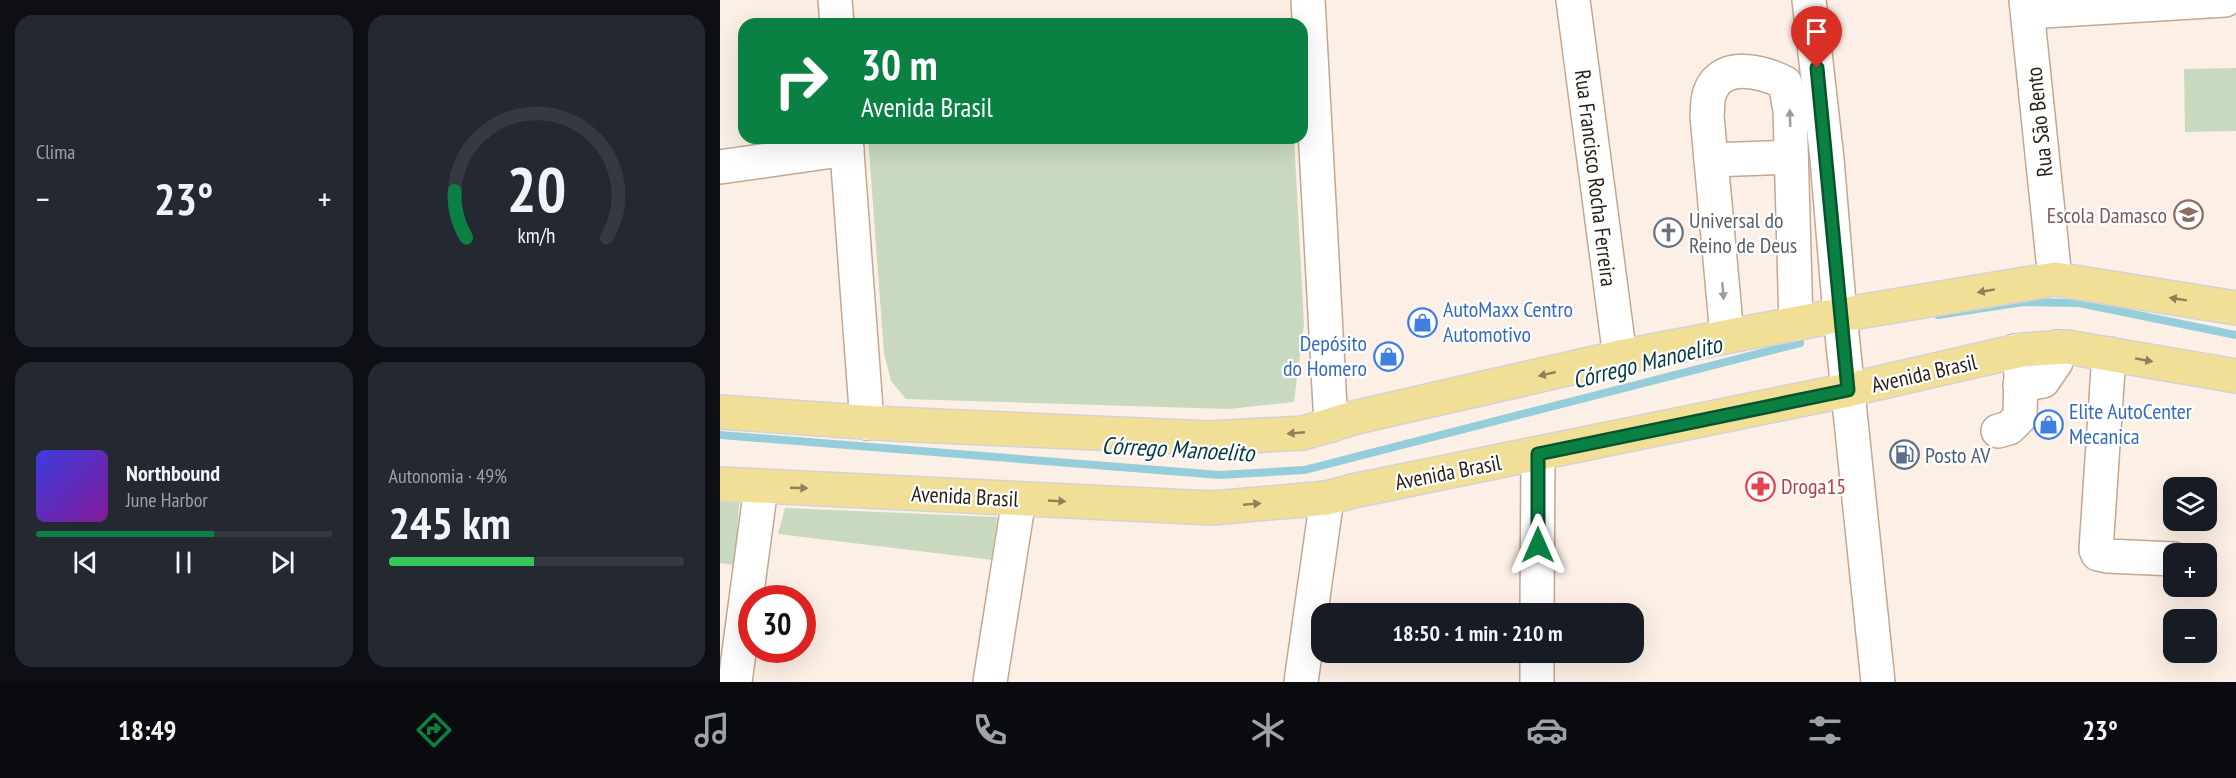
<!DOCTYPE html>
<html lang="pt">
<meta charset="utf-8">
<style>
:root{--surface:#171b24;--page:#242831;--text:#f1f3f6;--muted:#9ea1a6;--line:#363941;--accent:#0b8043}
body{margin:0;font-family:"PT Sans Narrow",sans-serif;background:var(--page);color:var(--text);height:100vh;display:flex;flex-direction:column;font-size:22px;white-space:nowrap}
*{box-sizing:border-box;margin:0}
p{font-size:20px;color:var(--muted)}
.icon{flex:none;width:33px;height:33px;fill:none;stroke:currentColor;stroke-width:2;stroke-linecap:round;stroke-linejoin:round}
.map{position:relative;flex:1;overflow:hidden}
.details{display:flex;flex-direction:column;gap:15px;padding:15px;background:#0d0f14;width:720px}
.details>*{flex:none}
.hud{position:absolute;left:18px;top:18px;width:570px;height:126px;border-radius:18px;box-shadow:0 6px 24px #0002;background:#0b8043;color:#fff;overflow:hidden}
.fabs{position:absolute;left:1443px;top:477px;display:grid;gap:12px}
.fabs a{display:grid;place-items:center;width:54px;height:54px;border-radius:12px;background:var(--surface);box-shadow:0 6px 24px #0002;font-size:30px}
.speed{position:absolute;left:18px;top:585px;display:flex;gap:12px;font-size:30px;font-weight:700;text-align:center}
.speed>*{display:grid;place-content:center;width:78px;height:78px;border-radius:50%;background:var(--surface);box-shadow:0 6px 24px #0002;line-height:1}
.speed .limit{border:9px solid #d22;background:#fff;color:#111}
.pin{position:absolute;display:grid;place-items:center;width:51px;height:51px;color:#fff;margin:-62px -26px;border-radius:50% 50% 50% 0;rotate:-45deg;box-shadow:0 0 6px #0007}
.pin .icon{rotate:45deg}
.me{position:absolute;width:66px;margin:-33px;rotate:0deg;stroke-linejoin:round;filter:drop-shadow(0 0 4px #0008)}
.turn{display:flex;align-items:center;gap:21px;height:126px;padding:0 24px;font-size:27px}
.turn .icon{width:78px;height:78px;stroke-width:2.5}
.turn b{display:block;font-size:42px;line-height:51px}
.big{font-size:45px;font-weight:600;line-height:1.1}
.details .tile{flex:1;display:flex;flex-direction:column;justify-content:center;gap:9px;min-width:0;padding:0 21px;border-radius:18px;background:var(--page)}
.details .dial{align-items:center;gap:0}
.dial svg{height:156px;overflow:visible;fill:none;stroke:var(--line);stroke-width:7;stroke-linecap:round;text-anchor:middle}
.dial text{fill:var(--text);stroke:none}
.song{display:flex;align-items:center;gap:18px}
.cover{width:72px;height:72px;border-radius:9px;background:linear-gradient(135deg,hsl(240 70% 55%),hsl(290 70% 35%))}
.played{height:6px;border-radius:3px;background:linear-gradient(90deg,var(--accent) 60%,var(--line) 60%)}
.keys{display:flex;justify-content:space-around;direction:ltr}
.heat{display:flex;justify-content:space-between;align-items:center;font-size:33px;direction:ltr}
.charge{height:9px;border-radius:4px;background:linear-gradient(90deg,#34c759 49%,var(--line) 0)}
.details .tiles{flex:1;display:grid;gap:15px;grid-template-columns:repeat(2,1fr)}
.trip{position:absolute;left:591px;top:603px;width:333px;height:60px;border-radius:18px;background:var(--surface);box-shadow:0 6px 24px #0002;font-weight:600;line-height:60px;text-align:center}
.dock{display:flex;height:96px;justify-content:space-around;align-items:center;background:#090b0e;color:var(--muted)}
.dock .icon{width:42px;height:42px}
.dock .active{color:var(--accent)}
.dock b{font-size:27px;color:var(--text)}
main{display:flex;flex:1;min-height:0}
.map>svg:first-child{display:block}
</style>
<main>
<section class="details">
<div class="tiles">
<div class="tile"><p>Clima</p>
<div class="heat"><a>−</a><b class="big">23°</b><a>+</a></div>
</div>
<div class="tile dial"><svg viewBox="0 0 100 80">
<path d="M14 69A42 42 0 1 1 86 69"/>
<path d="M14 69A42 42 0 0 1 8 45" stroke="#0b8043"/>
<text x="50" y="56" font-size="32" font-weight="700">20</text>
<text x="50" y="72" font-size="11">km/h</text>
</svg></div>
<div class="tile">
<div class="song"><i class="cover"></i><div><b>Northbound</b><p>June Harbor</p></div></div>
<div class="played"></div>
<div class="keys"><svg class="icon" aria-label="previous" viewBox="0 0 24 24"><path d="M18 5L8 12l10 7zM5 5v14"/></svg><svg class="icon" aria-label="pause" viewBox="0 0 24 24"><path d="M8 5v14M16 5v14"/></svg><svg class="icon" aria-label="next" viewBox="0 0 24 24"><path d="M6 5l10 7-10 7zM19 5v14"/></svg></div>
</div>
<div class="tile"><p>Autonomia · 49%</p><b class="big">245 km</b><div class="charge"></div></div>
</div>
</section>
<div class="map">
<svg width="1516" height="682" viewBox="0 0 1516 682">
<rect width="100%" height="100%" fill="#fcf0e6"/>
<g fill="#c9d9bf">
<polygon points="538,20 556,24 172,24 172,23"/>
<polygon points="1516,68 1516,131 1465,132 1464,69"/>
<polygon points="148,138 574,138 584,324 574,402 509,409 186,399 171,381 164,353"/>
<polygon points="0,502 19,503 15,565 0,563"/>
<polygon points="65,508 277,517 273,560 58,534"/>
</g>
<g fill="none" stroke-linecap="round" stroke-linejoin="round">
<g stroke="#95ceda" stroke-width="8">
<polyline points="1218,315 1303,302 1359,303 1516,335"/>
<polyline points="0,435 500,475 584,470 1080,343"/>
</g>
<defs>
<g id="minor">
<polyline points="115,0 117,24"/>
<polyline points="588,0 611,425"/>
<polyline points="853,0 900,357"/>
<polyline points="1089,0 1107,159 1120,315 1158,682"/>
<polyline points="1306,0 1335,279"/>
<polyline points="1308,12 1505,0"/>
<polyline points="126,138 147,423"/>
<polyline points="991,160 1071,157"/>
<polyline points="0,167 127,149"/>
<path d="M1007,336l-20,-220c1,-7 0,-17 3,-24 11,-31 52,-21 75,-9l5,27 6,214"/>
<polyline points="1389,354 1376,550 1378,554 1387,556 1454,559"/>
<polyline points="1300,385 1323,381 1336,362 1338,347"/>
<polyline points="1278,431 1289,428 1300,417 1301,371 1295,351"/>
<polyline points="817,614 818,454"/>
<polyline points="15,682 41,487"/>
<polyline points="270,682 299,499"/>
<polyline points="581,682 607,498"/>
<polyline points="817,682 817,652"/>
</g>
<g id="major">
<polyline points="0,412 172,424 489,438 583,433 637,417 900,357 1120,315 1335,279 1516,308"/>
<polyline points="0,484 492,508 607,498 633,491 1128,390 1302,350 1347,347 1516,376"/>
</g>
</defs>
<use href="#minor" stroke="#c4a790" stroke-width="36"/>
<use href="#major" stroke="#d5d3d1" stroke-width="36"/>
<use href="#minor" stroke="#fff" stroke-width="33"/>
<use href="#major" stroke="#f1df98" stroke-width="33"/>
</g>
<defs><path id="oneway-solid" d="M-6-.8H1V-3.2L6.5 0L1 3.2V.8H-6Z" transform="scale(1.5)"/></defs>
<g fill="#a09c98">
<use href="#oneway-solid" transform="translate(1070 118) rotate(-92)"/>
<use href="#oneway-solid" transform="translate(1003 291) rotate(85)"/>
</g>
<g fill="#8f8058">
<use href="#oneway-solid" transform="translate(1266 291) rotate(170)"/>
<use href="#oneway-solid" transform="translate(1458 299) rotate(-171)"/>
<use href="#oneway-solid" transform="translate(1424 360) rotate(10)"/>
<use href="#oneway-solid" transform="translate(827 374) rotate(167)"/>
<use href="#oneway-solid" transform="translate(576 433) rotate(175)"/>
<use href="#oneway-solid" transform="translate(79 488) rotate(2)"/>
<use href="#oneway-solid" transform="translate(337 501) rotate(3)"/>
<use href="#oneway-solid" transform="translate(532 504) rotate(-5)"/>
</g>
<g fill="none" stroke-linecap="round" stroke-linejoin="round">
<defs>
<polyline id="route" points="818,545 818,454 1128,390 1097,68"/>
</defs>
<use href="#route" stroke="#07532c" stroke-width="15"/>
<use href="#route" stroke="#0b8043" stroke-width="10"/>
</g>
<defs>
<symbol id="school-ring" viewBox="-11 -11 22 22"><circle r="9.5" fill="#fff" stroke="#8d6e63" stroke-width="1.5"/><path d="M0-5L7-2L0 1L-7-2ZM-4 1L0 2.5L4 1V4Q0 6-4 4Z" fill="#8d6e63"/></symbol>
<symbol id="church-ring" viewBox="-11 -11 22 22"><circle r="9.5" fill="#fff" stroke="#6b7280" stroke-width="1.5"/><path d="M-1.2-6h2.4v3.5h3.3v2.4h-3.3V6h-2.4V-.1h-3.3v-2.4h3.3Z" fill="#6b7280"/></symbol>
<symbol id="shop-ring" viewBox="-11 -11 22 22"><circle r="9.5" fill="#fff" stroke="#3f7fe0" stroke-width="1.5"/><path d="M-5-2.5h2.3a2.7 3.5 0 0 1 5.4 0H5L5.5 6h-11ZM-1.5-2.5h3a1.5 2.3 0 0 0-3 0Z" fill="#3f7fe0"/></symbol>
<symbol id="fuel-ring" viewBox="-11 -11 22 22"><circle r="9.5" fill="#fff" stroke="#5c6f8a" stroke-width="1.5"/><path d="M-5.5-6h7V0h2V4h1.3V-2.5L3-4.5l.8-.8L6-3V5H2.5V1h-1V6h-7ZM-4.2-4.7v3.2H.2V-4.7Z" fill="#5c6f8a"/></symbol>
<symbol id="pharmacy-ring" viewBox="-11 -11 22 22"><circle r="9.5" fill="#fff" stroke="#e0444e" stroke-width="1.5"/><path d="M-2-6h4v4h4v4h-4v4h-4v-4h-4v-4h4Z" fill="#e0444e"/></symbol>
</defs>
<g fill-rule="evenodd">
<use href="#school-ring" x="1452" y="198" width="33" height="33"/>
<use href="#church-ring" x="932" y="216" width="33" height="33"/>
<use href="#shop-ring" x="686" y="306" width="33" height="33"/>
<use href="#shop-ring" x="652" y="340" width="33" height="33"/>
<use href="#shop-ring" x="1312" y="408" width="33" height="33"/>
<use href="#fuel-ring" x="1168" y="438" width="33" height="33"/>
<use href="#pharmacy-ring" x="1024" y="470" width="33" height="33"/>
</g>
<g text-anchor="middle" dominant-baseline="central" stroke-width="4.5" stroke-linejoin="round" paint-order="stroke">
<g font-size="22" fill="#2d2219" stroke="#fff">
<text transform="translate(1319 122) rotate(-96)">Rua São Bento</text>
<text transform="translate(876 178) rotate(83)">Rua Francisco Rocha Ferreira</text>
<text transform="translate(1204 373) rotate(-13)">Avenida Brasil</text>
<text transform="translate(728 472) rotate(-11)">Avenida Brasil</text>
<text transform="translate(245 496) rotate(3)">Avenida Brasil</text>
</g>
<g font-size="22" fill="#785e54" stroke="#fff" text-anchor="end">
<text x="1447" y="215">Escola Damasco</text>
</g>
<g font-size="22" fill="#5b616d" stroke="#fff" text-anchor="start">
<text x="969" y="220">Universal do<tspan x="969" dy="25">Reino de Deus</tspan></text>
</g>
<g font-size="22" fill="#366cbe" stroke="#fff" text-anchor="start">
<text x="723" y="309">AutoMaxx Centro<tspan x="723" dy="25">Automotivo</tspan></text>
<text x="647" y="343" text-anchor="end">Depósito<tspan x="647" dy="25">do Homero</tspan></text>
<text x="1349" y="411">Elite AutoCenter<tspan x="1349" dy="25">Mecanica</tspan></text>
</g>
<g font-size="22" fill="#4e5e75" stroke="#fff" text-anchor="start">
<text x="1205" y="455">Posto AV</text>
</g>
<g font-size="22" fill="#be3a42" stroke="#fff" text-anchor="start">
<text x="1061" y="486">Droga15</text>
</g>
<g font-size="24" font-style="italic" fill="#053b45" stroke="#fff">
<text transform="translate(927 362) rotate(-14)">Córrego Manoelito</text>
<text transform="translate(458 449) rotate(3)">Córrego Manoelito</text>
</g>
</g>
</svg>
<div class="fabs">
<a><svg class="icon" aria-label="layers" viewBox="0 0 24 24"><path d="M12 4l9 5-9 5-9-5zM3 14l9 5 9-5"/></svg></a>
<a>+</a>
<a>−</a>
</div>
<div class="speed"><div class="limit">30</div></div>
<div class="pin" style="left:1097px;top:68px;background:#d93025"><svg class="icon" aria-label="arrive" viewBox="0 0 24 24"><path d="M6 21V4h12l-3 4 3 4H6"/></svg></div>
<svg class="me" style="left:818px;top:545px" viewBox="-20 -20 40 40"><path d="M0-17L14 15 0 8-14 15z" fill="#0b8043" stroke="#fff" stroke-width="4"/></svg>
<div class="trip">18:50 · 1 min · 210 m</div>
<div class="hud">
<div class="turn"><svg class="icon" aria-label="right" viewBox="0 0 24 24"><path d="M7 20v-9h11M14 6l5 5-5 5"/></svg><div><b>30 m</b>Avenida Brasil</div></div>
</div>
</div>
</main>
<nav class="dock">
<b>18:49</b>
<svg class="icon active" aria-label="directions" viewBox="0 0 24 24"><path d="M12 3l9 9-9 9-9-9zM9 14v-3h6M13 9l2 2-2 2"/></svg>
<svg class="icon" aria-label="music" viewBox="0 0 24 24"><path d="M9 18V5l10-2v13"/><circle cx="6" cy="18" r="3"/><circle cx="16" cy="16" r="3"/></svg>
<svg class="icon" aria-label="phone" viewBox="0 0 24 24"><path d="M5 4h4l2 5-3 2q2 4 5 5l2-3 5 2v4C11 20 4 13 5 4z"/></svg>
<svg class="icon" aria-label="climate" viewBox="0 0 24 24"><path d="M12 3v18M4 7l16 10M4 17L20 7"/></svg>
<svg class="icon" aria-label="car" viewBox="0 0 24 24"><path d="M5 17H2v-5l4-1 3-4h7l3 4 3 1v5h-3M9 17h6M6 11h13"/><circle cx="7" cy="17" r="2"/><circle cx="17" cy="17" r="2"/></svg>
<svg class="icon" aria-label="filters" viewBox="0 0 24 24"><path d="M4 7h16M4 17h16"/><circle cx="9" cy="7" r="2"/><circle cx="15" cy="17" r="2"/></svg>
<b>23°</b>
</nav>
